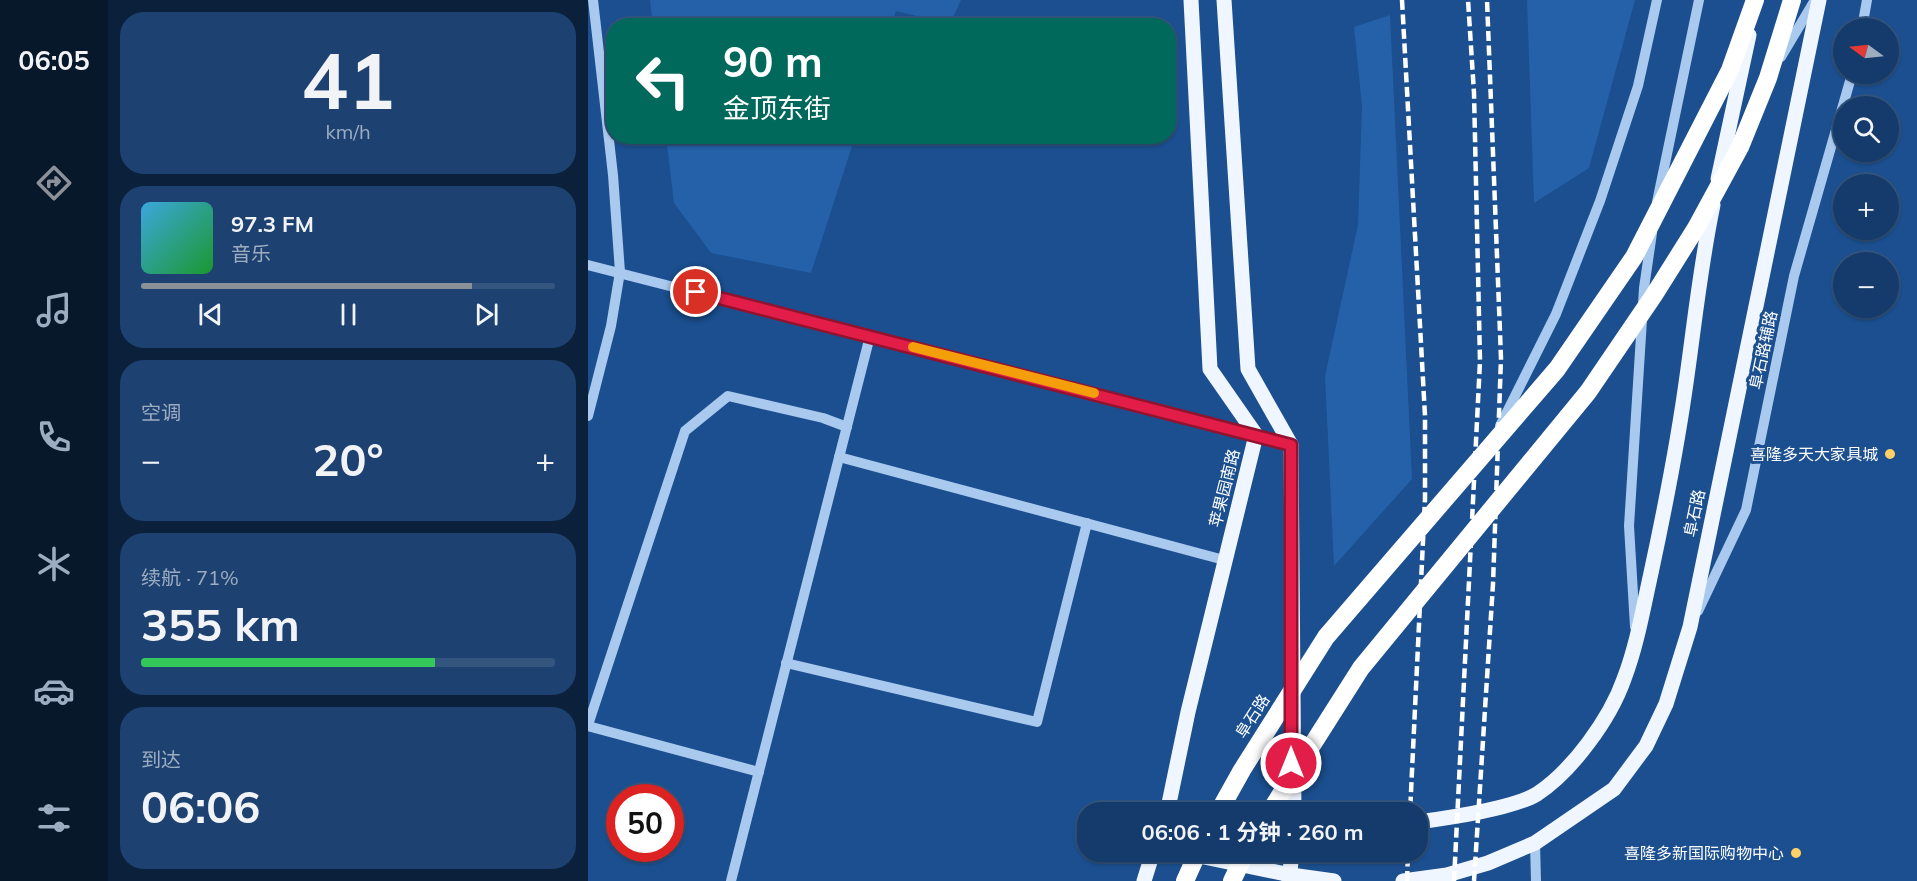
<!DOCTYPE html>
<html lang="zh">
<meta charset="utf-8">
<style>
:root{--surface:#143b6b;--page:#1d4271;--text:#f1f3f6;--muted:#9dadc1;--line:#33557e;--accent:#8c9099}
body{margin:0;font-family:Mulish,"Noto Sans SC",sans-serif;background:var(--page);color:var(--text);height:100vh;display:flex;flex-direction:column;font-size:22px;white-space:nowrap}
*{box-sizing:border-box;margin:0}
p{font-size:20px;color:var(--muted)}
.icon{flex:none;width:33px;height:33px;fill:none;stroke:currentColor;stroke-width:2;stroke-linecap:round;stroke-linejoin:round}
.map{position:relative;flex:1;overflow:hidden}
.side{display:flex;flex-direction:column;gap:12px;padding:12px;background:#0b203b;width:480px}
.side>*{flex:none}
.guide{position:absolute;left:18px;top:18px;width:570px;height:126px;border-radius:24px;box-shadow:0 2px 4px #0004,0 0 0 2px var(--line);background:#00695c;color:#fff;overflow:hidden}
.needle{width:39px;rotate:285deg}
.buttons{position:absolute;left:1245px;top:18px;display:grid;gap:12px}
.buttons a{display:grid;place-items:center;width:66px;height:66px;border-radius:50%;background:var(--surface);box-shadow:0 2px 4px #0004,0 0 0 2px var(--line);font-size:30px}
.speed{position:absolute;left:18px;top:784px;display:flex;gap:12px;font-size:30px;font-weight:700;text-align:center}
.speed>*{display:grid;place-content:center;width:78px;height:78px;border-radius:50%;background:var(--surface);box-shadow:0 2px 4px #0004,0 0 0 2px var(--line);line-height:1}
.speed .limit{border:9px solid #d22;background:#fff;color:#111}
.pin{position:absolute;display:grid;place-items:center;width:51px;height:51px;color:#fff;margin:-26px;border:3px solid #fff;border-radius:50%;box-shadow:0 2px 6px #0007}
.me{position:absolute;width:66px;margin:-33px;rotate:0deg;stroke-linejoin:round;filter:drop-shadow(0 0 4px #0008)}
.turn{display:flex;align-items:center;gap:21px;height:126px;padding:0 18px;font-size:27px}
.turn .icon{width:78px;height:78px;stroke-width:2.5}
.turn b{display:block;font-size:42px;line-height:51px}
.big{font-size:45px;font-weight:700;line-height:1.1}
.side .card{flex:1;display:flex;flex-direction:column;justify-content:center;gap:9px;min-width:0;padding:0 21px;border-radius:24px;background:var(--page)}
.side .dial{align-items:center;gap:0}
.dial b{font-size:78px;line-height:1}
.song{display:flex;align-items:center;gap:18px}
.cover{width:72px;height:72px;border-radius:9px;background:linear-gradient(135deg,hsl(200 70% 55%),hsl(130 70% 35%))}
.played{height:6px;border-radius:3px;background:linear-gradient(90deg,var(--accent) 80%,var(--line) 80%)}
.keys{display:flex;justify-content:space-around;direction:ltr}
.heat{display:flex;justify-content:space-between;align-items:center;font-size:33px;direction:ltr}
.charge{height:9px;border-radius:4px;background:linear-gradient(90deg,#34c759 71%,var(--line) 0)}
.trip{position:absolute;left:489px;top:802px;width:351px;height:60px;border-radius:24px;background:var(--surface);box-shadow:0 2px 4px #0004,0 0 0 2px var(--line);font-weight:700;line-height:60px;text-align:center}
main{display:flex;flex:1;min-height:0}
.menu{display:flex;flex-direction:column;width:108px;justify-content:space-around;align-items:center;background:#08182b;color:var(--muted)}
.menu .icon{width:42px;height:42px}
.menu .on{color:var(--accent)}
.menu b{font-size:27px;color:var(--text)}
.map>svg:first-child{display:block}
</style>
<main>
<nav class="menu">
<b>06:05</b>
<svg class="icon on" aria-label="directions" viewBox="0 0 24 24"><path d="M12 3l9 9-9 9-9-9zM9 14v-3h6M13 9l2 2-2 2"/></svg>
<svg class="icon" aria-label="music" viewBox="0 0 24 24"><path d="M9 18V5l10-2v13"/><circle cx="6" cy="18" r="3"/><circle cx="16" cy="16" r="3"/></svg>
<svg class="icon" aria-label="phone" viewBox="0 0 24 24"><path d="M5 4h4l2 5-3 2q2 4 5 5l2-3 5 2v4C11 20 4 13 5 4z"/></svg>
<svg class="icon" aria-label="climate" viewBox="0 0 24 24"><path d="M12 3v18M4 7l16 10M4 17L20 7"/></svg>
<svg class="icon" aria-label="car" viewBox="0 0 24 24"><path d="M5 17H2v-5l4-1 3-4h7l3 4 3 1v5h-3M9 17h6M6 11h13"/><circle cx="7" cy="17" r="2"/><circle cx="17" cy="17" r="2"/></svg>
<svg class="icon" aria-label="filters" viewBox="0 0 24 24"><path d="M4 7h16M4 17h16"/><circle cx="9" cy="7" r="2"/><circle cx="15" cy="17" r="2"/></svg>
</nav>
<section class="side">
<div class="card dial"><b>41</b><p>km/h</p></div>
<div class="card">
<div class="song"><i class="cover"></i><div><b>97.3 FM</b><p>音乐</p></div></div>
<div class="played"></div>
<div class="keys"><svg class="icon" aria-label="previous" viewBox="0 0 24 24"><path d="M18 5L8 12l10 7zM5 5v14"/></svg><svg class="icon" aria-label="pause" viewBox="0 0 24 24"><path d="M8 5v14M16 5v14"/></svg><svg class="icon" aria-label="next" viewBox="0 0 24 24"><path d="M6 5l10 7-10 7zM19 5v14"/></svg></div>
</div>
<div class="card"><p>空调</p>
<div class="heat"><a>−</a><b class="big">20°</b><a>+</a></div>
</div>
<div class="card"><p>续航 · 71%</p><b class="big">355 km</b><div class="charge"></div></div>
<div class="card"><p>到达</p><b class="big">06:06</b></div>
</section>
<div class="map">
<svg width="1329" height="881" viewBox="0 0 1329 881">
<rect width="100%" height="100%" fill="#1b4f8f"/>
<g fill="#2461a8">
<polygon points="62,0 373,0 362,24 308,11 303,26 65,25"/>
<polygon points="939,0 1047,0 1001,168 946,203"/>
<polygon points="802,15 824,479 746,566 737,376 770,225 774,106 766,27"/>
<polygon points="78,137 267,137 223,273 123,253 86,203"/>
</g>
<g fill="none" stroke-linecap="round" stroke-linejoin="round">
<g stroke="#a9c9ee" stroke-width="10">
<polyline points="1274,28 1279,0"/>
<polyline points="1193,57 1227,0"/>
<polyline points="1069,202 1111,0"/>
<polyline points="0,265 703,445"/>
<polyline points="0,416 23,326 32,272 25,175 5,0"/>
<polyline points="912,426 968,314 1012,201 1050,86 1069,0"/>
<polyline points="251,457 636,560"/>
<polyline points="1110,611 1158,510 1206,276 1264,74"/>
<polyline points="1047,627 1041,526 1056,288 1064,233"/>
<polyline points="198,663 449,722 499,523"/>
<polyline points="0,725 97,431 140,396 235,418 259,427"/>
<polyline points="0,726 171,772"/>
<polyline points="947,843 948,881"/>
<polyline points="143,881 282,336"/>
</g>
<g stroke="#f0f6ff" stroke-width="15">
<polyline points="636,0 660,369 703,445 706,813"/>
<polyline points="1130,179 1161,35"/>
<polyline points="579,813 600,712 668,435 622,369 603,0"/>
<path d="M830,822c29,-4 94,-13 119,-28 35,-23 73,-75 87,-115 13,-34 19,-70 27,-106 14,-65 27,-131 36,-197 8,-57 14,-114 26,-171"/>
<polyline points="592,852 703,875 746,881"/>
<polyline points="556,881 565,852"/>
<polyline points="701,881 704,852"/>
<polyline points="815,881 859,875 900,863 947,843 1026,789 1058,746 1078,704 1102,627 1231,0"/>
</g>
<g stroke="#fff" stroke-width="18">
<polyline points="630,813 654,770 738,637 969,369 1046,257 1142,70 1167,0"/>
<polyline points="681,813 773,668 1000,392 1066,295 1108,228 1152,147 1180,78 1204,0"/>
<polyline points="597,881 610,852"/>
<polyline points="644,881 658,852"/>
</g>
<g stroke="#fff" stroke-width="4.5" stroke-dasharray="10 4.5" stroke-linecap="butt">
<polyline points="814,0 837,416 837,499 822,813"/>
<polyline points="819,881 820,852"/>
<polyline points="866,881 892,361 886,93 880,0"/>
<polyline points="886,881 905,584 913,358 899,0"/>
</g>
</g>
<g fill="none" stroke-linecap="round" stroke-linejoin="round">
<defs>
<polyline id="route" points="108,292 703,445 703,763"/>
</defs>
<use href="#route" stroke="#92132f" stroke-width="15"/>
<use href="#route" stroke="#e11d48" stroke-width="10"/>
<polyline stroke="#f59e0b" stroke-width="10" points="325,347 506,393"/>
</g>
<g fill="#ffd166" stroke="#1b4f8f" stroke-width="2">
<circle cx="1302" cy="454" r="6"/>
<circle cx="1208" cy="853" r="6"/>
</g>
<g text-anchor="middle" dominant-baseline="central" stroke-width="6" stroke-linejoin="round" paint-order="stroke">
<g font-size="16" fill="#fff" stroke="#1b4f8f">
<text transform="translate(1175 350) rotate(-78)">阜石路辅路</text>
<text transform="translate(636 488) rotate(-76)">苹果园南路</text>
<text transform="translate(1106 513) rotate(-78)">阜石路</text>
<text transform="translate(664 716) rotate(-57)">阜石路</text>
</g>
<g font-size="16" fill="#fff" stroke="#1b4f8f" text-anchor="end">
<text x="1290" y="454">喜隆多天大家具城</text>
<text x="1196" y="853">喜隆多新国际购物中心</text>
</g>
</g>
</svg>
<div class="buttons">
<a><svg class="needle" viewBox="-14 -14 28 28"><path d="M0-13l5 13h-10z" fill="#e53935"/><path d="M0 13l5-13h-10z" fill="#9dadc1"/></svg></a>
<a><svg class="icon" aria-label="search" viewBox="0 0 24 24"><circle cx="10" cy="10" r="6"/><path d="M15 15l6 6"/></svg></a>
<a>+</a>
<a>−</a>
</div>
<div class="speed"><div class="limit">50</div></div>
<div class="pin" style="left:108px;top:292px;background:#d93025"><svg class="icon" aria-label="arrive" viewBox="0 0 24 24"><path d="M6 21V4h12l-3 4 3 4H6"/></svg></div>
<svg class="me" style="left:703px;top:763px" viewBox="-20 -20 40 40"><circle r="17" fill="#e11d48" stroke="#fff" stroke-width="3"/><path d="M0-11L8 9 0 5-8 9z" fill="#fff"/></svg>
<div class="trip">06:06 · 1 分钟 · 260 m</div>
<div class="guide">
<div class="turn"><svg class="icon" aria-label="left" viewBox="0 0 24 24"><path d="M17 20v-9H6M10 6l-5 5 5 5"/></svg><div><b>90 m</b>金顶东街</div></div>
</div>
</div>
</main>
